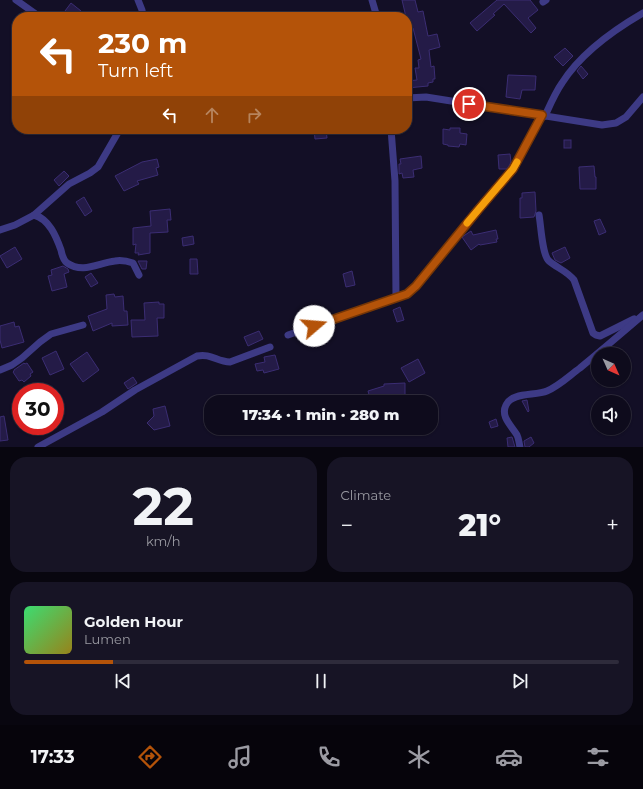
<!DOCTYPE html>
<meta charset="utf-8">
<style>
:root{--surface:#0e0b1c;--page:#171425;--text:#f1f3f6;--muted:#9b9ba3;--line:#2e2b3b;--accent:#b45309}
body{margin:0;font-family:Montserrat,sans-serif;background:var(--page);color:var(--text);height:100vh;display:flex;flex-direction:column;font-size:15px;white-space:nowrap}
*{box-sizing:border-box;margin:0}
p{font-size:13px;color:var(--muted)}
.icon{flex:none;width:22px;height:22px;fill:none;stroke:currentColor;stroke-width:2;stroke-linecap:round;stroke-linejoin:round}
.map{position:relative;height:447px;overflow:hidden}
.drawer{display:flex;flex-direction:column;gap:10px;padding:10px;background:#08060f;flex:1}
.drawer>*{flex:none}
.banner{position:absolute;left:12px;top:12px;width:400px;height:122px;border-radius:16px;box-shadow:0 1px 3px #0004,0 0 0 1px var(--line);background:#b45309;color:#fff;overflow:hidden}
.needle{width:26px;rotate:135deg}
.fabs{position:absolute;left:591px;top:347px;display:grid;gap:8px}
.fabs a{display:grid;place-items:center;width:40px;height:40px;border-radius:50%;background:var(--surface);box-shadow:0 1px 3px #0004,0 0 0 1px var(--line);font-size:20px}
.speed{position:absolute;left:12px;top:383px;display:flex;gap:8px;font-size:20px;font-weight:700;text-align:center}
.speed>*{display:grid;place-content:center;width:52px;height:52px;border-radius:50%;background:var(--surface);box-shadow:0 1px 3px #0004,0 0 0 1px var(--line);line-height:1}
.speed .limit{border:6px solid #d22;background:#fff;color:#111}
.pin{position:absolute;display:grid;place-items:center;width:34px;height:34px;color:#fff;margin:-17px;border:2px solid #fff;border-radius:50%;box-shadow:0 1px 4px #0007}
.me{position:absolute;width:44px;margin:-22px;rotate:72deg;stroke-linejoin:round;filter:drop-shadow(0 0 3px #0008)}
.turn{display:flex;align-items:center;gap:14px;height:84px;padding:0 20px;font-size:18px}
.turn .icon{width:52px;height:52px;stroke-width:2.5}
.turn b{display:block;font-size:28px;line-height:34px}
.lanes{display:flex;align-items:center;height:38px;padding:0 20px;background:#0003;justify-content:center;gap:20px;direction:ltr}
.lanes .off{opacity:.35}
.big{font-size:30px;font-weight:800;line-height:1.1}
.drawer .card{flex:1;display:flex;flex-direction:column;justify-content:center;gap:6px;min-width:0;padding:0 14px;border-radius:16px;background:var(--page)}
.drawer .dial{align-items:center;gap:0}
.dial b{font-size:52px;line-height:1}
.song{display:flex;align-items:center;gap:12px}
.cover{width:48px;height:48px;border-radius:6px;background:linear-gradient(135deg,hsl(140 70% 55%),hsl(50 70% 35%))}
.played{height:4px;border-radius:2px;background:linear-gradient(90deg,var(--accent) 15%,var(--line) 15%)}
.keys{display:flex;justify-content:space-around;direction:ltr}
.heat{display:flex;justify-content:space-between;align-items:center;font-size:22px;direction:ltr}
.drawer .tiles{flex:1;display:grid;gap:10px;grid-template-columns:1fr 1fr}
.card:last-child{grid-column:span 2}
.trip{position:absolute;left:204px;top:395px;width:234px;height:40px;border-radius:16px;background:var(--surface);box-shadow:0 1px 3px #0004,0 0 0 1px var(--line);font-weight:800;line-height:40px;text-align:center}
.tabs{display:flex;height:64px;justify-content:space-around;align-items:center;background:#06040b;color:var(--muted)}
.tabs .icon{width:28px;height:28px}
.tabs .selected{color:var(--accent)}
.tabs b{font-size:18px;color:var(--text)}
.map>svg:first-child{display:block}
</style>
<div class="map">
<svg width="643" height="447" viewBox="0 0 643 447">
<rect width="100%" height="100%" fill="#130f26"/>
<g fill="#241b47" stroke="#3b2d73">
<polygon points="402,0 415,0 418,12 423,11 428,36 437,34 440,47 429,50 431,67 434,66 435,79 433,79 433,82 428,83 428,86 407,88 407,81 417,80 415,68 419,68 418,60 421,59 413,28 409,29 407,17 406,17"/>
<polygon points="497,0 530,0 538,10 528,18 536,28 531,33 504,4 493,14 495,15 477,31 470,23"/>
<polygon points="71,3 81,11 76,17 72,17 65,11"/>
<polygon points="565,48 573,56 563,66 554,57"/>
<polygon points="581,66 588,74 583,79 577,71"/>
<polygon points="508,75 536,76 535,90 522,90 520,99 506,97"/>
<polygon points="450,128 460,128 460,133 467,134 466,145 460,144 459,147 448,146 448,145 443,144 443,129 450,130"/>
<polygon points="314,129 326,129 327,138 315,139"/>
<rect x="564" y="140" width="7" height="8"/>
<polygon points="510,154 511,162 509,166 507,169 499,169 498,155"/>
<polygon points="421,156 422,168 413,170 414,177 403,178 402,173 399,174 399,164 401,164 400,159"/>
<polygon points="157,159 159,167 156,168 158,175 137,181 139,184 124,191 115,176 142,162"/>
<polygon points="594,166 595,177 596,177 596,189 580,189 579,167"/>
<polygon points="64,171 69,176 59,186 54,180"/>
<polygon points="535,192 536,211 534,217 520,218 520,198 522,198 522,193"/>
<polygon points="84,197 92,211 85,216 76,202"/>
<polygon points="170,209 171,220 167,220 168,232 150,233 150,253 138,255 139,253 135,253 136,244 133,245 133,228 151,226 150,211"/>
<polygon points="600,219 606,232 599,235 594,221"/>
<polygon points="496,230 498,239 496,239 497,242 480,245 479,244 471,250 462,237 471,231 473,235"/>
<polygon points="193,236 194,244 183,246 182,238"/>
<polygon points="15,247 22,259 7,268 0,256"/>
<polygon points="565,247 570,258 561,263 555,260 552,253"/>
<polygon points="190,259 197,259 198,274 190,274"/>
<polygon points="147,261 146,269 142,269 138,261"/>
<polygon points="63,266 68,269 69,272 64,274 67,287 52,291 48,276 52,275 51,270"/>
<polygon points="352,271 355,285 346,287 343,274"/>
<polygon points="91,273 98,283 91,287 85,277"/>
<polygon points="114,294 115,297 123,296 124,311 127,311 128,325 112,326 112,323 93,331 88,316 107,309 106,295"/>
<polygon points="159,302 159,304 164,304 164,318 157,318 158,336 132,337 131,320 145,320 144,303"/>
<polygon points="400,307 404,320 397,322 393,310"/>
<polygon points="14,322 15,327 19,326 24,342 2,348 0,340 0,326"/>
<polygon points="259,331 263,339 248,346 244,337"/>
<polygon points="56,351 64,369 50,375 42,358"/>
<polygon points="87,352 99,370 83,382 70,364"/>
<polygon points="275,355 279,369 264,373 263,370 257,371 255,364 265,362 264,357"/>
<polygon points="418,359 425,373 409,382 401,368"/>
<polygon points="24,363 25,364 27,363 33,372 30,374 31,376 24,382 22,380 19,381 13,372 14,371 14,370"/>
<polygon points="133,377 137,383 128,389 124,383"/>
<polygon points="405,383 405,397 390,398 391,402 371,402 368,391 384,386 384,384"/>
<polygon points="527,400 529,411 528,412 522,401"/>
<polygon points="165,406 170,426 154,430 147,423 154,416 153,409"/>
<polygon points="4,416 8,440 0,441 0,417"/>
<polygon points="496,419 498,426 491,428 489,422"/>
<polygon points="512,437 515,447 508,447 507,438"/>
<polygon points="531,437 534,443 529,447 525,447 524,441"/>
</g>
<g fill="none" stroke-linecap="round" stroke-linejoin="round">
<g stroke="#3d3a85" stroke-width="7">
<polyline points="16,0 40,17"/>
<polyline points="138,0 142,10 143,17"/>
<polyline points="372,0 377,17"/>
<polyline points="543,2 546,0"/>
<polyline points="407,98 426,97 602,125 616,123 626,117 643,97"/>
<path d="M545,116c5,-11 10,-23 17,-33 19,-30 50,-52 81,-70"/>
<polyline points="391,129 395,181 396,297"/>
<path d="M34,215c15,4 22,21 27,35 1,5 2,10 6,13 16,11 31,0 48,-2 6,-1 12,0 18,2l6,12"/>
<path d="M539,215c2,10 3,40 10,46 8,7 18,10 25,19l19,53 3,2 4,1 34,-17"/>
<polyline points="0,230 15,225 34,215 69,184 90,173 98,167 120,129"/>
<polyline points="288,335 407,294 416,286 478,210 513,169 542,115"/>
<polyline points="0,370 12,365 22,358 40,342 51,334 83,325"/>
<path d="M38,447l64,-35 33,-22 62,-34c14,-3 20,6 33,6l40,-15"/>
<path d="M520,447c-1,-4 -1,-8 -3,-12 -5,-9 -17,-18 -11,-30 6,-13 29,-9 41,-14 12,-5 22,-15 33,-23 21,-17 42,-35 63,-53"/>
</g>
</g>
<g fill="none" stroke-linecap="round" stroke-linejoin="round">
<defs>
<polyline id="route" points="314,326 407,294 416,286 478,210 513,169 542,115 469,104"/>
</defs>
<use href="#route" stroke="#753606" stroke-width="10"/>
<use href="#route" stroke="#b45309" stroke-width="7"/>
<polyline stroke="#f59e0b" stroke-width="7" points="467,223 513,169 517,162"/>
</g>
</svg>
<div class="fabs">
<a><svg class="needle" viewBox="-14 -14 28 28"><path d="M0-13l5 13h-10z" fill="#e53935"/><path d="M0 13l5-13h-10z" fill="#9b9ba3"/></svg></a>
<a><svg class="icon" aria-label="sound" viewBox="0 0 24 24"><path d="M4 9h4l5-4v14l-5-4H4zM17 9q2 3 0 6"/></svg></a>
</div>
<div class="speed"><div class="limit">30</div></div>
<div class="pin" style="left:469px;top:104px;background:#d93025"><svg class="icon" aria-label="arrive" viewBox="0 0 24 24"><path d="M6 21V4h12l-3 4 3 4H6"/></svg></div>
<svg class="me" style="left:314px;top:326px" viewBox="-20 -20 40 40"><circle r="19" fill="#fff"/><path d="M0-13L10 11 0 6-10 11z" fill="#b45309"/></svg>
<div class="trip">17:34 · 1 min · 280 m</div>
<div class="banner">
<div class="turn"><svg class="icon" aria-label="left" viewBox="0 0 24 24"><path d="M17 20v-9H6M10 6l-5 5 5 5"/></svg><div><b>230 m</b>Turn left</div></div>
<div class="lanes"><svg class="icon" aria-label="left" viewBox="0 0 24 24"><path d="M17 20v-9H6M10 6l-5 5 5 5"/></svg><svg class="icon off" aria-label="ahead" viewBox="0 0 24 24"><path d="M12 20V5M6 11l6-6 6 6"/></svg><svg class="icon off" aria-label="right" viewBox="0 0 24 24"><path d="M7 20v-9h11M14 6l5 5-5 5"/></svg></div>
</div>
</div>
<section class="drawer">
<div class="tiles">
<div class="card dial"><b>22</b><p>km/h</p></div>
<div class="card"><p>Climate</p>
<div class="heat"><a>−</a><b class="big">21°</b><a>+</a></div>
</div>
<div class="card">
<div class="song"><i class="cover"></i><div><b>Golden Hour</b><p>Lumen</p></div></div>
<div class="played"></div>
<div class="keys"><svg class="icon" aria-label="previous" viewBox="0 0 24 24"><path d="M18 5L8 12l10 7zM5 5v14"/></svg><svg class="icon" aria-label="pause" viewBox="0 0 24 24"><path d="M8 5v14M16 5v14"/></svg><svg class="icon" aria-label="next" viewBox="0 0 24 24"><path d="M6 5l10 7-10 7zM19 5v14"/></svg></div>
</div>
</div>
</section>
<nav class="tabs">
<b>17:33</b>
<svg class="icon selected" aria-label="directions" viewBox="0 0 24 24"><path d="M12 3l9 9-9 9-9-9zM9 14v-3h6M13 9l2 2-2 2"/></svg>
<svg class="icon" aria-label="music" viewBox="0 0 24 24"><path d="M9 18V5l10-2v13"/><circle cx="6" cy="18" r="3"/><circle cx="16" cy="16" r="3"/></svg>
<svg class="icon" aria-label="phone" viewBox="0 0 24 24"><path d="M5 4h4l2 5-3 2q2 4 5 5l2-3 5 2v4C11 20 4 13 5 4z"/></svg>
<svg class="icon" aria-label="climate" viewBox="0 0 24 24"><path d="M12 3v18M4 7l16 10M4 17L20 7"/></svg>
<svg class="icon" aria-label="car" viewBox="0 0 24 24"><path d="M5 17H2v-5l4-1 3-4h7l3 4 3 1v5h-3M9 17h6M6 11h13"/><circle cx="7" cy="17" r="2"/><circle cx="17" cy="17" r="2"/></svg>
<svg class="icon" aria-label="filters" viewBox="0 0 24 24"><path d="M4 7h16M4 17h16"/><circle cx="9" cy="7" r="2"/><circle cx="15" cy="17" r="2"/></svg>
</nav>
